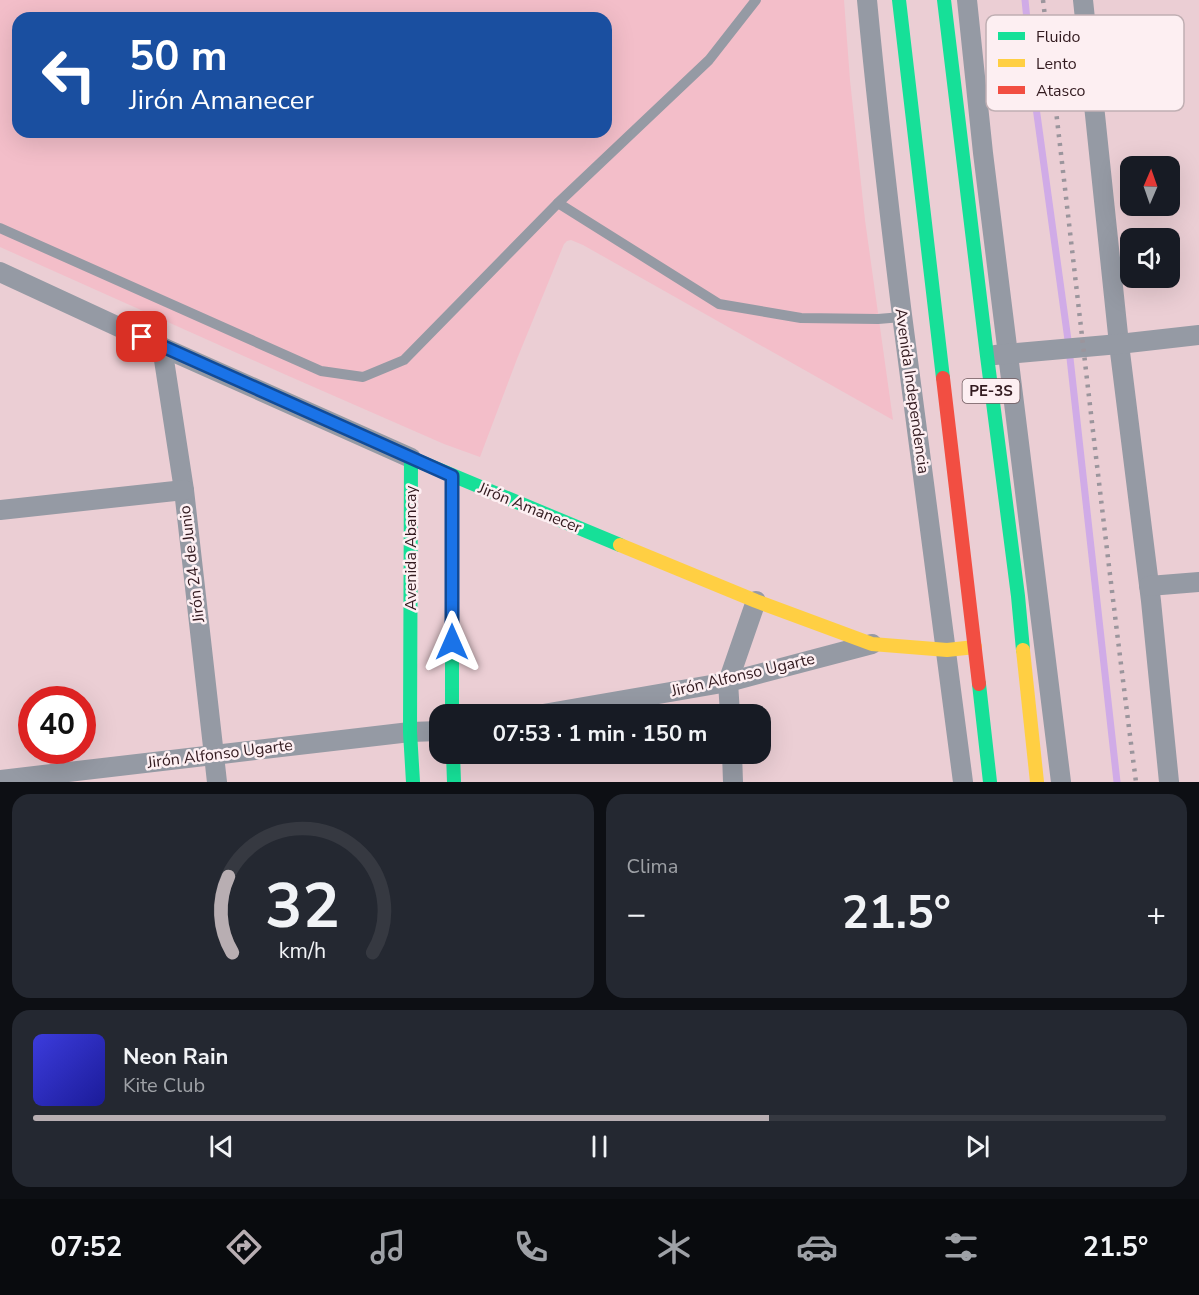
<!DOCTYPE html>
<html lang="es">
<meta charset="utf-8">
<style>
:root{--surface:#171b24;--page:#242831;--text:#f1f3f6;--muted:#9ea1a6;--line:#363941;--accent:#b8aeb2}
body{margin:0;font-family:"Nunito Sans",sans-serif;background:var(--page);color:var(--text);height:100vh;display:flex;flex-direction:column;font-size:22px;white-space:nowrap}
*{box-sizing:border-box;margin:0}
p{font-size:20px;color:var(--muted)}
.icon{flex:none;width:33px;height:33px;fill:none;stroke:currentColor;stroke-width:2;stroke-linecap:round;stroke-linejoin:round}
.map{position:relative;height:782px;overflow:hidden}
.details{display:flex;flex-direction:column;gap:12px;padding:12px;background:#0d0f14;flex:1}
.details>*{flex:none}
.guide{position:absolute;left:12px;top:12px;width:600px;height:126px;border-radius:18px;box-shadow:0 6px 24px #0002;background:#1a4fa0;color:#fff;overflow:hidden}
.needle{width:39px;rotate:2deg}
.fabs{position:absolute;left:1120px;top:156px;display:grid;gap:12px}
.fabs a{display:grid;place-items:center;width:60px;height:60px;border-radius:12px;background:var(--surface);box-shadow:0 6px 24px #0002;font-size:30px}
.speed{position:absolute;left:18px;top:686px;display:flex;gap:12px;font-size:30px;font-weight:700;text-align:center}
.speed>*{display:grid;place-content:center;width:78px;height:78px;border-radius:50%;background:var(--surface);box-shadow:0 6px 24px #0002;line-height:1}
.speed .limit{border:9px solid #d22;background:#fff;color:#111}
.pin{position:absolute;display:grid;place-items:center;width:51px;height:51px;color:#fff;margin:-26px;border-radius:12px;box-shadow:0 3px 9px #0006}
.me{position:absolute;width:66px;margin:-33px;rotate:0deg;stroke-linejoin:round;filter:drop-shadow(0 0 4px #0008)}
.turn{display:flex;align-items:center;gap:21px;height:126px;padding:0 18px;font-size:27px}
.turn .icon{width:78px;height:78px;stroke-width:2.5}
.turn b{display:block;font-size:42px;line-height:51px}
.big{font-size:45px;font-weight:700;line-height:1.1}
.details .widget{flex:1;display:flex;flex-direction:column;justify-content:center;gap:9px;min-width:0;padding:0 21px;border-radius:18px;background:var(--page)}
.details .dial{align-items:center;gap:0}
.dial svg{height:156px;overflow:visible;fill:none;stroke:var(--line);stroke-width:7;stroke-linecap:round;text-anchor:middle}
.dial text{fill:var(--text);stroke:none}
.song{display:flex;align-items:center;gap:18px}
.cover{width:72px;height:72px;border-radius:9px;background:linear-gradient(135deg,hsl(240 70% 55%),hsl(240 70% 35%))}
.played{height:6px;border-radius:3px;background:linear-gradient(90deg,var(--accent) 65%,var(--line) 65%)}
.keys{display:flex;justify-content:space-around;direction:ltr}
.heat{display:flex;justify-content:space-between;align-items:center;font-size:33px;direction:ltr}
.details .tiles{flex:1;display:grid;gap:12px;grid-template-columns:1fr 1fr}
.widget:last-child{grid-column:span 2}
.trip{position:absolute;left:429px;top:704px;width:342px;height:60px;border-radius:18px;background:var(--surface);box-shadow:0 6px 24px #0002;font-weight:700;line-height:60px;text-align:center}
.tab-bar{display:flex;height:96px;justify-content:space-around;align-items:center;background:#090b0e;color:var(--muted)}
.tab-bar .icon{width:42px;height:42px}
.tab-bar .active{color:var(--accent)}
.tab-bar b{font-size:27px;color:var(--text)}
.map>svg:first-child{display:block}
</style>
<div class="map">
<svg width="1199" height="782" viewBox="0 0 1199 782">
<rect width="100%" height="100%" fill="#ebced4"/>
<path fill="#f3bec9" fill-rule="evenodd" d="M0,0h844l6,80 15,140 28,200 -310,-175 -12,-5 -4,1 -3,3 -47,115 -37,98 -36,-13 -160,-70 -284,-127zM18,18h588v114h-588z"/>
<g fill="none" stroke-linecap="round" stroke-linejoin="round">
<polyline stroke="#d0abe7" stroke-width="7" points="1025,0 1035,100 1068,340 1117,782"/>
<g stroke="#959aa4" stroke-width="10">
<polyline points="558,203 719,304 801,318 878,319 902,317"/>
<polyline points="0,228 321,371 363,377 404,360 558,203 709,60 756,0"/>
</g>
<g stroke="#959aa4" stroke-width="20">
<path d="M867,0c10,105 22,210 35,315 19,156 42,311 61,467"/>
<polyline points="967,0 983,153 1061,782"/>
<polyline points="1083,0 1119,344 1151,601 1169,782"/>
<polyline points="0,272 162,347 411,458"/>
<polyline points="162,347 184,490 217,782"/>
<polyline points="995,355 1119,344 1199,335"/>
<polyline points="0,510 184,490"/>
<polyline points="1149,586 1199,582"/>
<polyline points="543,714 728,682 872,644"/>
<polyline points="730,714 728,682 756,601"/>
<polyline points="732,753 733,782"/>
<polyline points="0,780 410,732 440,731"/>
</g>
<g stroke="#16e098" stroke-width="14">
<polyline points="899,0 943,378"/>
<polyline points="944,0 987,356 1018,596 1023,650"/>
<polyline points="452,476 452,714"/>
<polyline points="979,684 990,782"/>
<polyline points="453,753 454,782"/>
<polyline points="413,782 410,732 411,458 620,545"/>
</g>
<g stroke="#ffcf43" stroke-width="14">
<polyline points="620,545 756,601 872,644 947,650 975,647"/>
<polyline points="1023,650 1037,782"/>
</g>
<polyline stroke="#f24e42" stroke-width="14" points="943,378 979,684"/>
<path stroke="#9b959c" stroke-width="4.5" stroke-dasharray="3 6" stroke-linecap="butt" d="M1043,0c31,261 59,522 93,782"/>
</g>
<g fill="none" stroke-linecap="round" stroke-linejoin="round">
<defs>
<polyline id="route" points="142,337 452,476 452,642"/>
</defs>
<use href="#route" stroke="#114b97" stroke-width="15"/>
<use href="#route" stroke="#1a73e8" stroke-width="10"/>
</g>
<g text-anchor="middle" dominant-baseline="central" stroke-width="5" stroke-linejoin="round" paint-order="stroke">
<rect fill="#fdeff2" stroke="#6f5a5e" stroke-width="1.5" x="962.5" y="379" width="57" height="24" rx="4.5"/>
<g font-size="15" font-weight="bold" fill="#321a1f">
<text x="991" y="391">PE-3S</text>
</g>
<g font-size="16" fill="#321a1f" stroke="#fdeff2">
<text transform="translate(912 391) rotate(82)">Avenida Independencia</text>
<text transform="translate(530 508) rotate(22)">Jirón Amanecer</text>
<text transform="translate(411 548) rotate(-90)">Avenida Abancay</text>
<text transform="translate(192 564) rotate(-97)">Jirón 24 de Junio</text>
<text transform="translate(743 675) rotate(-13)">Jirón Alfonso Ugarte</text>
<text transform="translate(220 754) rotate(-7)">Jirón Alfonso Ugarte</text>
</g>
</g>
<rect x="986" y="15" width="198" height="96" rx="9" fill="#fdeff2" stroke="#c0afb3" stroke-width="1.5"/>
<rect x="998" y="32" width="27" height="8" fill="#16e098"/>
<rect x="998" y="59" width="27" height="8" fill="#ffcf43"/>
<rect x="998" y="86" width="27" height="8" fill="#f24e42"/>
<g font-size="16" fill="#321a1f">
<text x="1036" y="42">Fluido</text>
<text x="1036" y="69">Lento</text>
<text x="1036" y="96">Atasco</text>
</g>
</svg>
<div class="fabs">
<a><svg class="needle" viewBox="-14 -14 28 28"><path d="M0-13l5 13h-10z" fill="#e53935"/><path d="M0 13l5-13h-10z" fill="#9ea1a6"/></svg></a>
<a><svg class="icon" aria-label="sound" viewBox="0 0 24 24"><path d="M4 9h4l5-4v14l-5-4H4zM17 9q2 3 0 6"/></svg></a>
</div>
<div class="speed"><div class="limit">40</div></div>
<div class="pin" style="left:142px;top:337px;background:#d93025"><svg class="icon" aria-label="arrive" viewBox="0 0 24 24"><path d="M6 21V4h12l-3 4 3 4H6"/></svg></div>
<svg class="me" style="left:452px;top:642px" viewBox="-20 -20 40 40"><path d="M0-17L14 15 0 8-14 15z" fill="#1a73e8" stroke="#fff" stroke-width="4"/></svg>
<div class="trip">07:53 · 1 min · 150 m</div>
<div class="guide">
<div class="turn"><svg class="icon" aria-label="left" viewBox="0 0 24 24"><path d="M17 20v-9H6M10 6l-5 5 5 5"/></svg><div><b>50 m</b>Jirón Amanecer</div></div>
</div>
</div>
<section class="details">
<div class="tiles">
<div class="widget dial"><svg viewBox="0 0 100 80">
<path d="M14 69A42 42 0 1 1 86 69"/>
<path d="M14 69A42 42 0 0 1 12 30" stroke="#b8aeb2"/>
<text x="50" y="56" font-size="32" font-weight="700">32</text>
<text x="50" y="72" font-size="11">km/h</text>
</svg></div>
<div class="widget"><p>Clima</p>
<div class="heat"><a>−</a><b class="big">21.5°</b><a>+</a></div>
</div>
<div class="widget">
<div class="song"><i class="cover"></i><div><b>Neon Rain</b><p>Kite Club</p></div></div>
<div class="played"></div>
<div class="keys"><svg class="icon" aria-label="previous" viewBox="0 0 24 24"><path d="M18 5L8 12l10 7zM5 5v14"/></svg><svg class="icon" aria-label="pause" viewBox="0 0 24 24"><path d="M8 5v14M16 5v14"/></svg><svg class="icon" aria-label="next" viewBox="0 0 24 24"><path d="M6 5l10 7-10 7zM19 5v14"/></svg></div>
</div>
</div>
</section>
<nav class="tab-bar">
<b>07:52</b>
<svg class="icon active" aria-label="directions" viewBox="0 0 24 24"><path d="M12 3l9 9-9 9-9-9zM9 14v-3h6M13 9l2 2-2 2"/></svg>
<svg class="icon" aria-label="music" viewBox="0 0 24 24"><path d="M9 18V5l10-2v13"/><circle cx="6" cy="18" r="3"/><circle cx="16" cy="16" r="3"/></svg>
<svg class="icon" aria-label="phone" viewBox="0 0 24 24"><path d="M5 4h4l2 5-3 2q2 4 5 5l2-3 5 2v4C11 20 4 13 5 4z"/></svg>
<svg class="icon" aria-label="climate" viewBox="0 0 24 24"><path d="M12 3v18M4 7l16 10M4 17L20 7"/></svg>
<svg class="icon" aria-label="car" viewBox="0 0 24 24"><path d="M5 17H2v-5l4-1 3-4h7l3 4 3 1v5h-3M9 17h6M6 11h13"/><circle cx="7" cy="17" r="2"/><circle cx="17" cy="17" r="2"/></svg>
<svg class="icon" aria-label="filters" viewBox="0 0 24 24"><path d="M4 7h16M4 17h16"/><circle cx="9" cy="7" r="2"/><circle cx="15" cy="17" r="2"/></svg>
<b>21.5°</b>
</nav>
